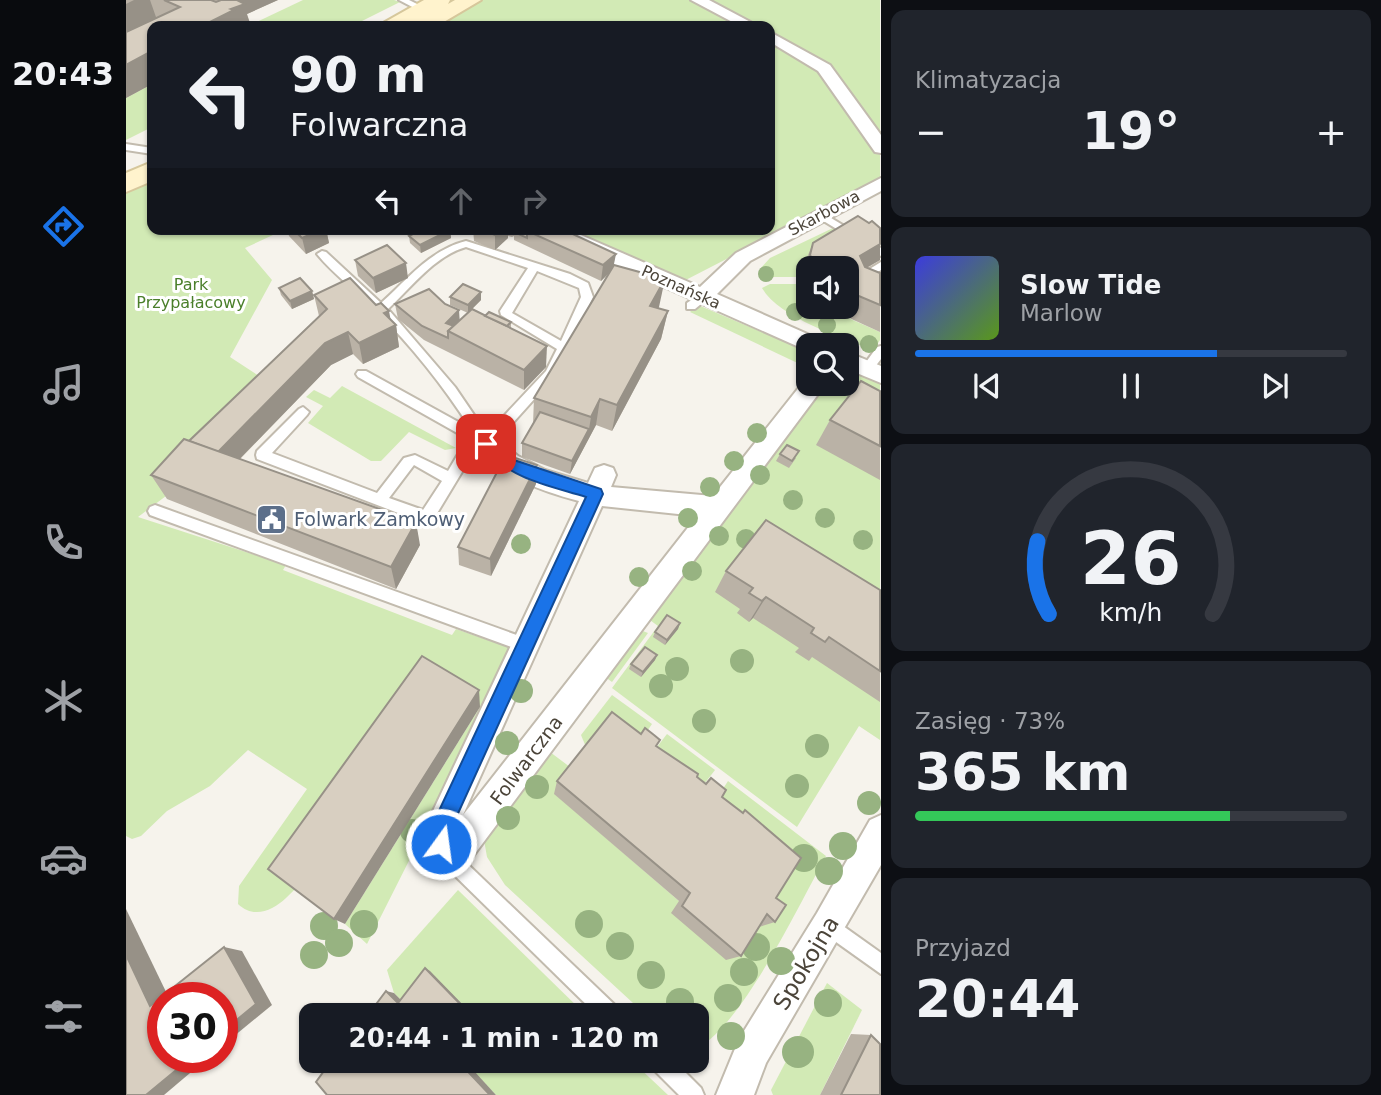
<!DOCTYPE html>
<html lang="pl">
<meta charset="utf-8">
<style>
:root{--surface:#171b24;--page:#20242c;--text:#f1f3f6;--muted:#9ea1a6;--line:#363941;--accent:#1a73e8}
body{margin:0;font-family:"DejaVu Sans",sans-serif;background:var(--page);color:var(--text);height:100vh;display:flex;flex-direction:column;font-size:26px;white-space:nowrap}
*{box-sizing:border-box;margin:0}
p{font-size:23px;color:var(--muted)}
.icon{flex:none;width:38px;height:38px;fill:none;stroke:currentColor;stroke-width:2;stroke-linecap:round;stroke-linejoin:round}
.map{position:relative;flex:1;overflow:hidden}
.panel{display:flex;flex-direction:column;gap:10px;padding:10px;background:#0d0f14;width:500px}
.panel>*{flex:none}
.hud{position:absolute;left:21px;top:21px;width:628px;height:214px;border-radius:14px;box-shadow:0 2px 5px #0004;background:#171b24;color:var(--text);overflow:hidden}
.controls{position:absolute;left:670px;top:256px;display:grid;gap:14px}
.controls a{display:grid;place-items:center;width:63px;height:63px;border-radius:14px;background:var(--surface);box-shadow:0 2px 5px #0004;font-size:35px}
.speed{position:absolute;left:21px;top:982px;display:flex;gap:14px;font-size:35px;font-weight:700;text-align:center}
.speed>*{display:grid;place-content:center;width:91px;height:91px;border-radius:50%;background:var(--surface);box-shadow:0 2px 5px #0004;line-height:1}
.speed .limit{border:10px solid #d22;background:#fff;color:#111}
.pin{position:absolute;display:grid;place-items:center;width:60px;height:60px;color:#fff;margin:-30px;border-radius:14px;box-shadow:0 4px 10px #0006}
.me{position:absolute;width:77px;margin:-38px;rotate:14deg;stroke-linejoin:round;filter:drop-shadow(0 0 5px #0008)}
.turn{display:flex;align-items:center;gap:24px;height:147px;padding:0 28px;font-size:32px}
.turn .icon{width:91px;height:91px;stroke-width:2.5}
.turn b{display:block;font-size:49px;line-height:60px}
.lanes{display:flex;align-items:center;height:66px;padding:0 28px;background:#0003;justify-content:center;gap:35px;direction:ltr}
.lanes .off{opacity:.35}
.big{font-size:52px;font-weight:800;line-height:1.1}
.panel .card{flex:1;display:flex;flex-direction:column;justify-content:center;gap:10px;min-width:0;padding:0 24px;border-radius:14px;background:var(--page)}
.panel .dial{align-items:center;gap:0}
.dial svg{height:182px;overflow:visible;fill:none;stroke:var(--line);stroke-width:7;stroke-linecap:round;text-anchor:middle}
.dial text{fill:var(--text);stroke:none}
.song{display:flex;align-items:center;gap:21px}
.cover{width:84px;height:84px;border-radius:10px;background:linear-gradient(135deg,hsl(240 70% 55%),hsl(90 70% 35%))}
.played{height:7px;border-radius:4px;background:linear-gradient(90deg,var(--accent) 70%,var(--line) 70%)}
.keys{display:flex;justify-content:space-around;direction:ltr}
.heat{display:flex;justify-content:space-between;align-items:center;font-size:38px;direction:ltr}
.charge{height:10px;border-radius:5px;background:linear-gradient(90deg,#34c759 73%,var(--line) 0)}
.trip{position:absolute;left:173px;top:1003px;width:410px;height:70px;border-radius:14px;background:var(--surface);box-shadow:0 2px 5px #0004;font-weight:800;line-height:70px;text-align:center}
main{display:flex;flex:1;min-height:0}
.tab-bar{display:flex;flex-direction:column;width:126px;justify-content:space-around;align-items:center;background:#090b0e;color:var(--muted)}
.tab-bar .icon{width:49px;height:49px}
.tab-bar .on{color:var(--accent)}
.tab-bar b{font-size:32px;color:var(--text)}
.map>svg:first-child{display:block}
</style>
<main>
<nav class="tab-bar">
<b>20:43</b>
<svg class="icon on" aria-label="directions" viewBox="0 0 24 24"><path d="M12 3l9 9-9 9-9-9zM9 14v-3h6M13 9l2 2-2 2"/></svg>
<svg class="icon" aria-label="music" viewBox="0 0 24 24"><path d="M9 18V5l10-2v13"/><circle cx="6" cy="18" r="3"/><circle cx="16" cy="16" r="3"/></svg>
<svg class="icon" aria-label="phone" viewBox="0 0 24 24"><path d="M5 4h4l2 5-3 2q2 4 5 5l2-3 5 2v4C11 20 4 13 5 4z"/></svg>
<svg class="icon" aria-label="climate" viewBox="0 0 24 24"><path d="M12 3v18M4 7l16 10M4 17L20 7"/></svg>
<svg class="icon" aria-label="car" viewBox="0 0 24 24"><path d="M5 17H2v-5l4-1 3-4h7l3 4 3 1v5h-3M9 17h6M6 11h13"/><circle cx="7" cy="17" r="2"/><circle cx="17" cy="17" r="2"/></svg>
<svg class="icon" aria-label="filters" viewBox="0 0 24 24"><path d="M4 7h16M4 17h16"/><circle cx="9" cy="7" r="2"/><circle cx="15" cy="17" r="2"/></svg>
</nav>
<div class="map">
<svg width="755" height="1095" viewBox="0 0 755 1095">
<rect width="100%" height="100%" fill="#f6f3ec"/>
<g fill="#d2eab5">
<polygon points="177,0 268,0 274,2 226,26 122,26"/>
<polygon points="351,0 754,0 754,180 550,285 424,229 644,229 644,26 303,26"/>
<polygon points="26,84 26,127 0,140 0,98"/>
<path d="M26,177v52h134l-41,19 27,32 -42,77 46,30 -106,106 -32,24 148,48 -3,5 169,65 4,-6 55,19 -26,62 -118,234 -22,-20 135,-217 -194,191c-14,13 -32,21 -48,6l1,-18 68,-97 -59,-39 -38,36 -43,25 -26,25 -9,3 -6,-3v-645z"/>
<polygon points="707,228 722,238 680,262 676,277 642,277 634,273 634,269 644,258"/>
<path d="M644,284h35l3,22h13l59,26v8l-7,11c-32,-15 -93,-32 -111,-63z"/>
<polygon points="572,305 676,349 682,354 682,368 564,312"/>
<polygon points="725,370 754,384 754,740 733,726 671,827 486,688 532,626 513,612 688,383 721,383"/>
<polygon points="216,386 330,448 319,450 283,432 255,461 245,461 182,423 197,406 180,397 188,390 204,398"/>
<polygon points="509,628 522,633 486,682 475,674"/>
<polygon points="486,695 526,724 508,750 462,752 455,735"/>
<polygon points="541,734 589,770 568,797 521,760"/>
<path d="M420,749l28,21 -19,24 124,107 47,58 -16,-150 18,-28 98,75c-26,47 -83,167 -127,191h-2l-1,-32h-50l-141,-130 -18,-28 -4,-23z"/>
<polygon points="332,890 460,1015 339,1015 279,1004 268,993 261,970"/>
<polygon points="701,983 736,1010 694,1095 647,1095 645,1090"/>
<polygon points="338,1061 506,1061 542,1095 370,1095"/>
</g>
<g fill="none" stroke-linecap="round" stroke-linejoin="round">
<defs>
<g id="lane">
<polygon points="273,0 283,0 301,9 294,11"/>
<polygon points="0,144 26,148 26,154 0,150"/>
<polygon points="695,212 755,248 755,256 691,217 691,213"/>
<path d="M340,241l104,33 18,9 5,14 -38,79 -64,71 -20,10 -35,58 -10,7 -7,-1 -162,-62 -1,-4 1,-4 42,-42 4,-2 6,5 -2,3 -35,38 105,40 27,-35 11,-3 33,16 13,-22 14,-6 -117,-66 -2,-3 2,-3h8l105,58c-27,-42 -59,-83 -95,-118 -19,-20 -42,-36 -59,-57l5,-3 4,1 55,51c27,-24 49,-53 85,-62zM340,247l62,21 -28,43 1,4 56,34 -11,22 -59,63 -32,-47 -67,-78c23,-21 46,-53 78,-62zM411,271l42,17 2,9 -20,44 -49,-28zM288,465l28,16 -19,29 -34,-12z"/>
<polygon points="755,262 755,270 740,279 741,282 755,288 755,297 732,287 729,278"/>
<polygon points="577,292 581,293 581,299 569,309 561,309 561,303"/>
<polygon points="755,346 755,359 745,372 737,372 735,369 751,347"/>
<polygon points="29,505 399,638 404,640 407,645 404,650 399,652 24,515 22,511 24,507"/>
<polygon points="324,850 330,853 492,1008 495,1015 471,1015 318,865 315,859 318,853"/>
<polygon points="703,916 755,953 755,974 696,932 694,925 696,918"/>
<polygon points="522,1060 547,1060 575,1088 578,1095 553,1095 525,1067"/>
</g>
<g id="street">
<polygon points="565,0 583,0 632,26 614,26"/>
<polygon points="644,32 704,65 755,135 755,153 749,152 692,71 644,42"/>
<polygon points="755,178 755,191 624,261 591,294 695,340 698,345 682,345 682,351 417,233 415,229 441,229 574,287 610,253"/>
<polygon points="721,352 755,366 755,383 721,369"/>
<path d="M682,376v7h17l-3,6 -360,482 -12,5c-21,-9 -23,-25 -26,-46l155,-329c-31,-8 -89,-27 -105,-57l4,-7 8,-2 8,2 24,19 27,14 43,13 7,-15 9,-3 9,3 3,7 -5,12 102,9zM476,506l95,10 -234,299z"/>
<polygon points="755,815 755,865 640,1063 628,1095 590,1095 613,1039 691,913 744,820"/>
</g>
<g id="secondary">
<polygon points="298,0 324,0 322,4 329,0 355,0 311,26 284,26 287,22 279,26 252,26"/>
<polygon points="26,162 26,181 0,192 0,173"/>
</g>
</defs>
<use href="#lane" stroke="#c2bbae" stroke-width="4"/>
<use href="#street" stroke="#c2bbae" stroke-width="4"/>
<use href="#secondary" stroke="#d6c79b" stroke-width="4"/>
<use href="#lane" fill="#fff" fill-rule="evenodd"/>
<use href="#street" fill="#fff" fill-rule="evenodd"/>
<use href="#secondary" fill="#fff3cd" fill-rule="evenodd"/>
</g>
<g fill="#97b381">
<circle cx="640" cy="274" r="8"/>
<circle cx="669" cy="312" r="9"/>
<circle cx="701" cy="325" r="9"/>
<circle cx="743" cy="344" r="9"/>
<circle cx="631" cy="433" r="10"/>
<circle cx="608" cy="461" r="10"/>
<circle cx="634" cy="475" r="10"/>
<circle cx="584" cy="487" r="10"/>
<circle cx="667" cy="500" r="10"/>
<circle cx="562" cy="518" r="10"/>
<circle cx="699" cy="518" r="10"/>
<circle cx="593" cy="536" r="10"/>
<circle cx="620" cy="539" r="10"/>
<circle cx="737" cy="540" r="10"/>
<circle cx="395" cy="544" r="10"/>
<circle cx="566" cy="571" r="10"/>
<circle cx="513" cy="577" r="10"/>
<circle cx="616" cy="661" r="12"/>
<circle cx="551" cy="669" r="12"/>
<circle cx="535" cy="686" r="12"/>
<circle cx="395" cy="691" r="12"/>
<circle cx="578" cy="721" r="12"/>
<circle cx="381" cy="743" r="12"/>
<circle cx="691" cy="746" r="12"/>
<circle cx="671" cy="786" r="12"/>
<circle cx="411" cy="787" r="12"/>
<circle cx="743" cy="803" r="12"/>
<circle cx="382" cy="818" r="12"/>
<circle cx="286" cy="831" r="12"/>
<circle cx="717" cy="846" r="14"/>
<circle cx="678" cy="858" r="14"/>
<circle cx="703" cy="871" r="14"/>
<circle cx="238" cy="924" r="14"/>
<circle cx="463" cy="924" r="14"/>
<circle cx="198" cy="926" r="14"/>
<circle cx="213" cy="943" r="14"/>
<circle cx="494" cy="946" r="14"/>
<circle cx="630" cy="947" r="14"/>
<circle cx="188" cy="955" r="14"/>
<circle cx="655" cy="961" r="14"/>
<circle cx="618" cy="972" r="14"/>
<circle cx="525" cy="975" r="14"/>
<circle cx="602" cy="998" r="14"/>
<circle cx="554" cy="1002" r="14"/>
<circle cx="702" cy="1003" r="14"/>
<circle cx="605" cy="1036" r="14"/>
<circle cx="672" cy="1052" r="16"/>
</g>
<g fill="#bab2a6">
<polygon points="0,0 152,0 121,14 26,26 26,84 0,98"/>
<polygon points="161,229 200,229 203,243 180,254 163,236"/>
<polygon points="347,229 436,229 488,266 533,307 532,308 542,311 535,339 486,431 470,425 444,474 396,457 396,443 407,424 408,398 484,272 475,281 388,240 388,236 386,237 382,236 382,238 369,250 348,241"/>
<polygon points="324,230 325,238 295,253 284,243 283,236"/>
<polygon points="687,243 754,260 741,268 754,273 754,332 697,306 721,306 721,268 682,268 682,290 675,277 678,265"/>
<polygon points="229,260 282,278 250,293 232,276"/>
<polygon points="153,288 186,291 188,299 166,309 155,295"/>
<polygon points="188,295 265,320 270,325 273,347 237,364 227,354 205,365 114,459 294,545 270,589 41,499 25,475 63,441 193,316"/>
<polygon points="324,297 355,300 346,309 359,316 385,322 385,328 420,367 398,390 298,340 272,319 269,304 334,320 342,313 324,305"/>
<polygon points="754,391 754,480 690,445 704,420"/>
<polygon points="654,454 670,458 663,468 650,461"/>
<polygon points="410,484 365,576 333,565 332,547"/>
<polygon points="600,571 754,590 754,702 686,657 683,661 669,652 673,648 627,618 623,622 611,613 614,609 589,592"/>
<polygon points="554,623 552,629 539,645 527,637 529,632"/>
<polygon points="531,655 529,660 515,677 503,669 505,664"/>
<polygon points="530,746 580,784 585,778 596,797 617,813 619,810 650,898 649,922 633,927 615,956 600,960 545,913 553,901 428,794 431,781"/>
<polygon points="725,1034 745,1035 754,1095 694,1095"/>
</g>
<g fill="#979187">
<polygon points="8,0 24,0 31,20 0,35 0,4"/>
<polygon points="99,0 152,0 121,14 125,26 76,26"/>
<polygon points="26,51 26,84 0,98 0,65"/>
<polygon points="197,229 200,229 203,243 180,254 176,238"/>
<polygon points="375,229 382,229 382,238 369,250 369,235"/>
<polygon points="324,230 325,238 295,253 294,245"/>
<polygon points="754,244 754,260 724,277 734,256"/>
<polygon points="490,254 487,269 475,281 477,265"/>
<polygon points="280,263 282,278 250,293 247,278"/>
<polygon points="539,279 533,307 519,333 524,306"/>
<polygon points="186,291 188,299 166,309 164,301"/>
<polygon points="355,292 355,300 342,313 342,305"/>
<polygon points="333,310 334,325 326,333 320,323"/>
<polygon points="263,311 266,327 270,325 273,347 237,364 233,343 258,313"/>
<polygon points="542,311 535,339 486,431 491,405"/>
<polygon points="222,332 227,354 205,365 99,474 89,455 199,343"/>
<polygon points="421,346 420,367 398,390 398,370"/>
<polygon points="474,399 470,425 444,474 446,461 463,429 465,417"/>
<polygon points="411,465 410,484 365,576 364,559"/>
<polygon points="290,522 294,545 270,589 265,567"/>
<polygon points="640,597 627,618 623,622 636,601"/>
<polygon points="554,623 552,629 539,645 541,640"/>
<polygon points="531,655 529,660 515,677 517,672"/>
<polygon points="353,690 354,707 219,924 208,919"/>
<polygon points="0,909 43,998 24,1006 0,955"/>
<polygon points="98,947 116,951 146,1005 96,1046"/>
<polygon points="299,968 304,971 342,1010 339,1015 336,1015"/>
<polygon points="260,991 268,993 279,1004 272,1003"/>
<polygon points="66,1057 83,1057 38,1095 20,1095"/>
<polygon points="331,1060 338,1060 370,1095 364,1095"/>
</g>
<g fill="#d8cfc1" stroke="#979187" stroke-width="2">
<polygon points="38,0 85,0 90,2 95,0 111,0 119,4 105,9 108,10 76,26 26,26 26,51 0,65 0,32 54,7"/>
<polygon points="732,216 743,223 746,221 754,228 754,244 734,256 739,267 754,273 754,305 721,291 721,268 691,268 684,255 687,243"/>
<polygon points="167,229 197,229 176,238"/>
<polygon points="296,229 323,229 324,230 294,245 283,236"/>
<polygon points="355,229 375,229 369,235"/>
<polygon points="391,229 403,229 401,231 401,238 388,232"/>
<polygon points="403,229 436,229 490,254 477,265 401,231"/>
<polygon points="261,245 280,263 247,278 229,260"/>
<polygon points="488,265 539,279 524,306 542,311 491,405 474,399 465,417 408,398"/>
<polygon points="174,278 186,291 164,301 153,288"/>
<polygon points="224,278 250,305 255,303 263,311 258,313 270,325 233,343 222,332 199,343 92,452 63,441 201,309 188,295"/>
<polygon points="337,284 355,292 342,305 324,297"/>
<polygon points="303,289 319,304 333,310 320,323 328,326 322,331 322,338 296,326 269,304"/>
<polygon points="346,309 421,346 398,370 322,331"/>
<polygon points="363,312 385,322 381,326 359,316"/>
<polygon points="735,381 754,391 754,446 704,420"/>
<polygon points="414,412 463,429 446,461 396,443"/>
<polygon points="58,439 290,522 265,567 25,475"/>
<polygon points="661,445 673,451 666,461 654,454"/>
<polygon points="380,455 411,465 364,559 332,547"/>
<polygon points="640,520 754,590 754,671 703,637 699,642 685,633 688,628 640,597 636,601 631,598 623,593 627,588 600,571"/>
<polygon points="541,615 554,623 541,640 529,632"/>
<polygon points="519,647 531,655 517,672 505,664"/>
<polygon points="296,656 353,690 208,919 142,869"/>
<polygon points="486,712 515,734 519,728 528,735 534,740 530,746 572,774 571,777 580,784 585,778 600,790 596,797 617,813 619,810 675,858 650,898 660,905 649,922 641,914 615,956 556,906 564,893 431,781"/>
<polygon points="98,947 130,1004 96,1032 96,998 37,998 37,1057 66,1057 20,1095 0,1095 0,955 24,1006"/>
<polygon points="299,968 340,1010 336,1015 242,1015 260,991 272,1003"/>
<polygon points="745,1035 754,1044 754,1095 715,1095"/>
<polygon points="206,1060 331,1060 364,1095 201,1095 190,1082"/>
</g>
<path fill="#1a73e8" stroke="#114b97" stroke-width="2" d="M360,438l28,22 87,29 2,5 -153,337 -2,20 -7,3 -7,-3 -4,-21 156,-333c-43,-13 -71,-17 -105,-49v-8z"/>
<defs>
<symbol id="civic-square" viewBox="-11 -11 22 22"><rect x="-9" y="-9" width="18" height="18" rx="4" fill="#5c6f8a" stroke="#fff"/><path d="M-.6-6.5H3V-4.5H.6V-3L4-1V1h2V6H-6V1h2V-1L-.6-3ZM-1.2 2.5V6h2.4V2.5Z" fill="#fff"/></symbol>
</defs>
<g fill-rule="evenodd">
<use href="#civic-square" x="128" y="502" width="35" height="35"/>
</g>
<g text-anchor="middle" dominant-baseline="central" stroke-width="6" stroke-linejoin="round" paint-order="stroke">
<g font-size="16" fill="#4b4439" stroke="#fff">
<text transform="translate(698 213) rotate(-28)">Skarbowa</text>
<text transform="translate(555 287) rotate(24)">Poznańska</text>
</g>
<g font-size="16" fill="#4a7f2a" stroke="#fff">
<text x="65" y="284">Park<tspan x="65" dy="18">Przypałacowy</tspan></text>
</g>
<g font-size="19" fill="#4e5e75" stroke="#fff" text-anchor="start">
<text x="168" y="519">Folwark Zamkowy</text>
</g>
<g font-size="19" fill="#4b4439" stroke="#fff">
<text transform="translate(400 760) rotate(-53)">Folwarczna</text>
</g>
<g font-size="23" fill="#4b4439" stroke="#fff">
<text transform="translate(680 963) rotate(-59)">Spokojna</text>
</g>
</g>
</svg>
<div class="controls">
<a><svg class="icon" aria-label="sound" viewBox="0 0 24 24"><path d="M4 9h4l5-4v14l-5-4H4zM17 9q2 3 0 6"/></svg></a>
<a><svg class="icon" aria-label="search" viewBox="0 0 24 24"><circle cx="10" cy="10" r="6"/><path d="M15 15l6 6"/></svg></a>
</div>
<div class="speed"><div class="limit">30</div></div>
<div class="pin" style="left:360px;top:444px;background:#d93025"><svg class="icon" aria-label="arrive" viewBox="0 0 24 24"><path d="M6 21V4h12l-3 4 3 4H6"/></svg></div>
<svg class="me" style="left:315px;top:844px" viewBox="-20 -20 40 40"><circle r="17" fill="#1a73e8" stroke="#fff" stroke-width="3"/><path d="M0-11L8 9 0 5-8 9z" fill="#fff"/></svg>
<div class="trip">20:44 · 1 min · 120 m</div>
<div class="hud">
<div class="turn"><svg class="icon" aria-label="left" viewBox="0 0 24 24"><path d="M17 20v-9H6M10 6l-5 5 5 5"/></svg><div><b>90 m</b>Folwarczna</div></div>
<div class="lanes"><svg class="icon" aria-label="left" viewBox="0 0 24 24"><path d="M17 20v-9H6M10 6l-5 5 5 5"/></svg><svg class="icon off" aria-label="ahead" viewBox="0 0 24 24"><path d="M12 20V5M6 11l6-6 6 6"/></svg><svg class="icon off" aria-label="right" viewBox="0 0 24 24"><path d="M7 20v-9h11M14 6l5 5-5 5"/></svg></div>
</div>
</div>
<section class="panel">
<div class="card"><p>Klimatyzacja</p>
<div class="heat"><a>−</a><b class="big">19°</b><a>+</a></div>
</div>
<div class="card">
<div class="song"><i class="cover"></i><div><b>Slow Tide</b><p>Marlow</p></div></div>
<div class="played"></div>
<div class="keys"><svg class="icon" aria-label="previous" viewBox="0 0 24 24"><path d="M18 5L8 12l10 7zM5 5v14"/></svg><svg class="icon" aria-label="pause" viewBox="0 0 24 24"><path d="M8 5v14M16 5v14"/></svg><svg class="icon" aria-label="next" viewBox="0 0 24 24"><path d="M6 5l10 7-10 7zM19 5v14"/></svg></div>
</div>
<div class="card dial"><svg viewBox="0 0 100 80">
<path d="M14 69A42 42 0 1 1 86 69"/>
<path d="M14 69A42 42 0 0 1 9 37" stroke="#1a73e8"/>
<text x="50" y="56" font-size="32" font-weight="700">26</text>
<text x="50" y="72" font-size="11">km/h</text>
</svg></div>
<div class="card"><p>Zasięg · 73%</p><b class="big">365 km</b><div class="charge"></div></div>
<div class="card"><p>Przyjazd</p><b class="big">20:44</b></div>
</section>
</main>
